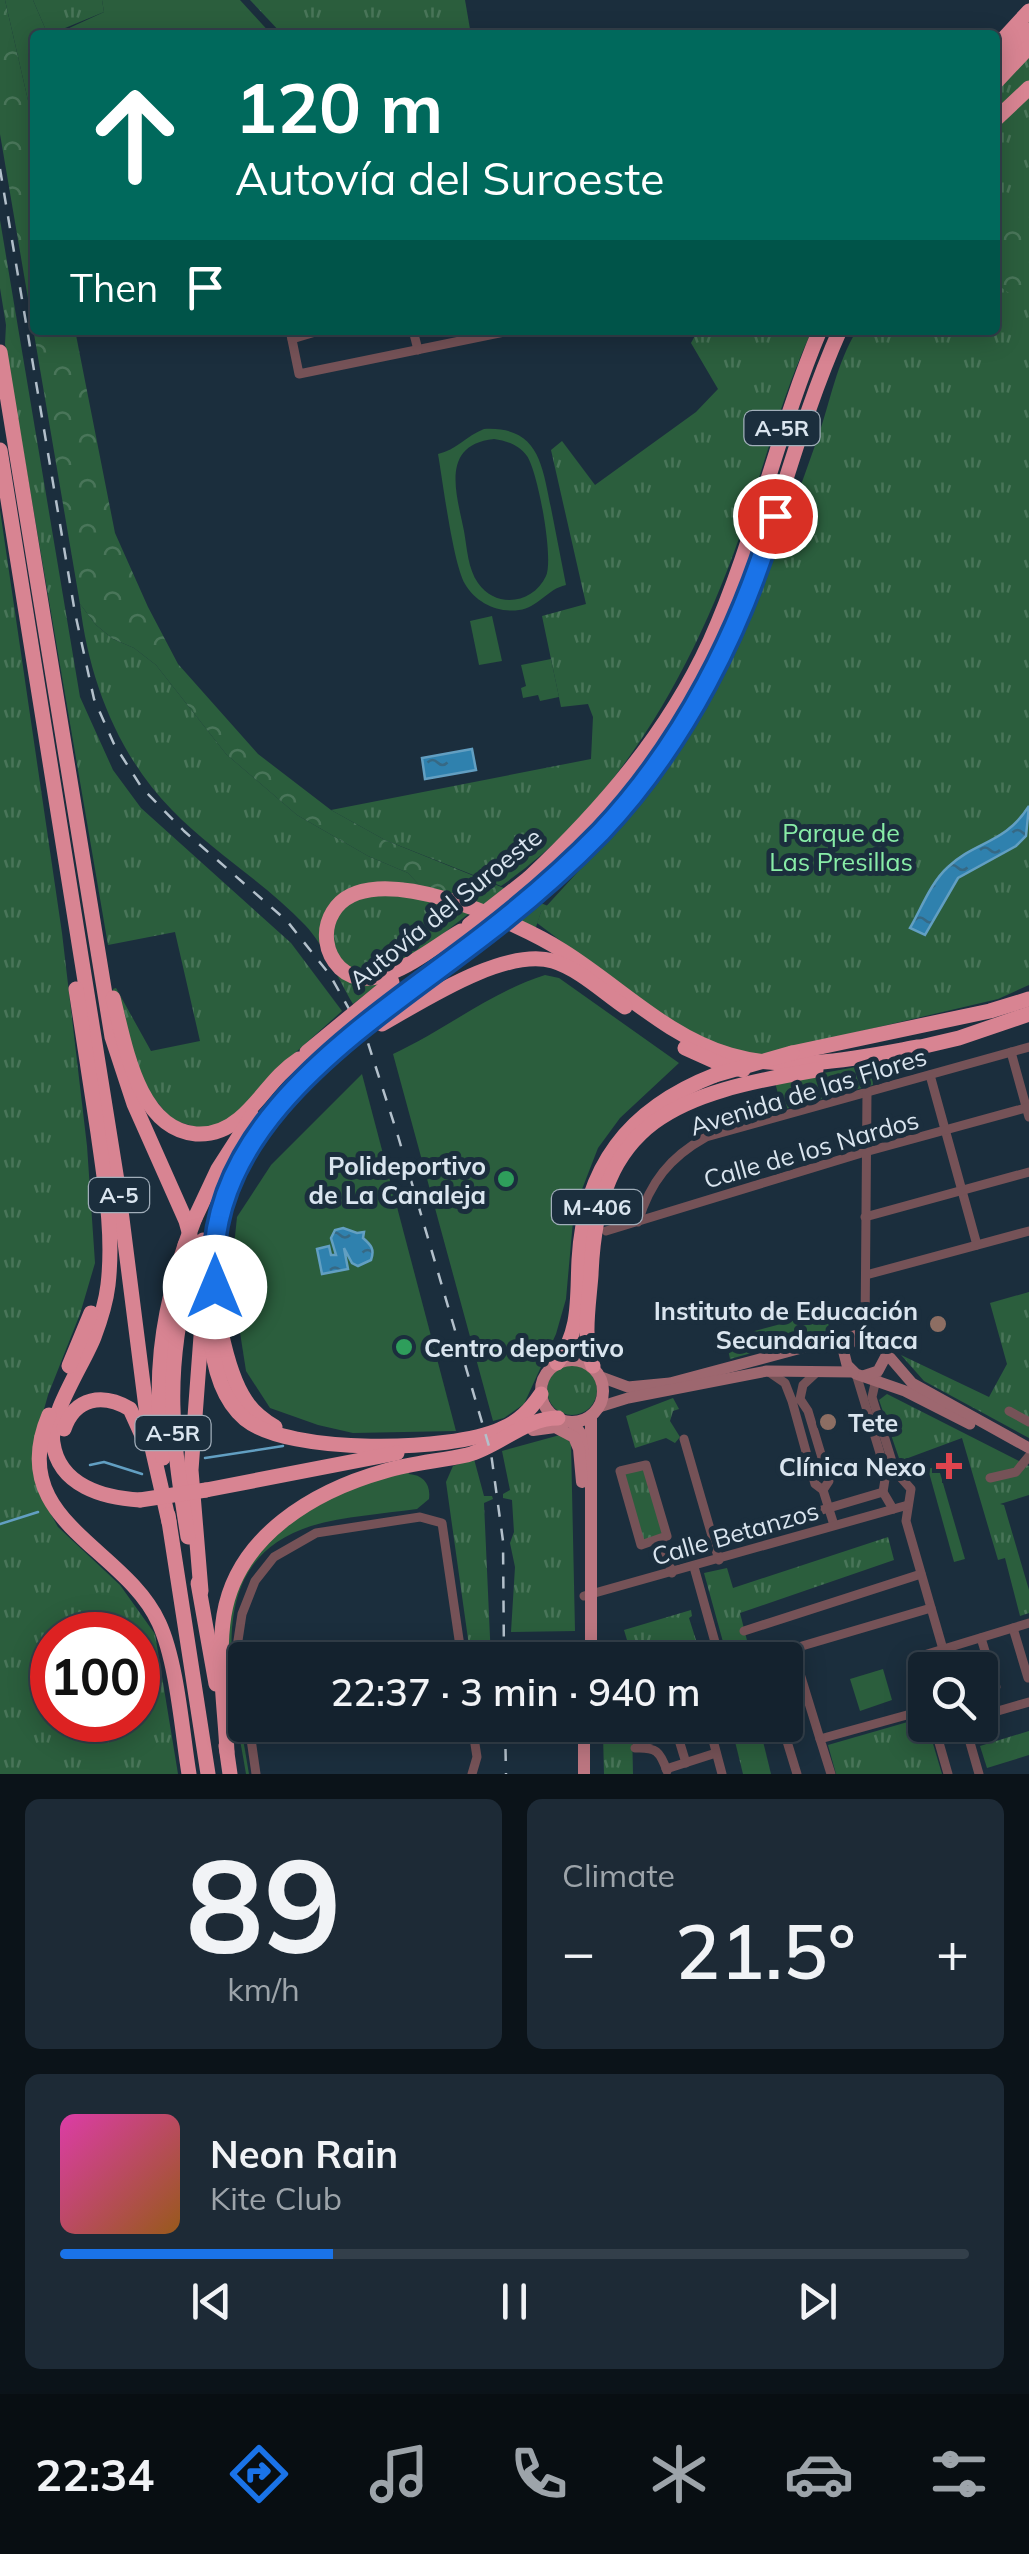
<!DOCTYPE html>
<meta charset="utf-8">
<style>
:root{--surface:#14222e;--page:#1d2a36;--text:#f1f3f6;--muted:#9da4aa;--line:#333f4a;--accent:#1a73e8}
body{margin:0;font-family:Mulish,sans-serif;background:var(--page);color:var(--text);height:100vh;display:flex;flex-direction:column;font-size:38px;white-space:nowrap}
*{box-sizing:border-box;margin:0}
p{font-size:32px;color:var(--muted)}
.icon{flex:none;width:55px;height:55px;fill:none;stroke:currentColor;stroke-width:2;stroke-linecap:round;stroke-linejoin:round}
.map{position:relative;height:1774px;overflow:hidden}
.panel{display:flex;flex-direction:column;gap:25px;padding:25px;background:#0b1319;flex:1}
.panel>*{flex:none}
.hud{position:absolute;left:30px;top:30px;width:970px;height:305px;border-radius:10px;box-shadow:0 5px 25px #0003,0 0 0 2px var(--line);background:#00695c;color:#fff;overflow:hidden}
.tools{position:absolute;left:908px;top:1652px;display:grid;gap:20px}
.tools a{display:grid;place-items:center;width:90px;height:90px;border-radius:10px;background:var(--surface);box-shadow:0 5px 25px #0003,0 0 0 2px var(--line);font-size:50px}
.speed{position:absolute;left:30px;top:1612px;display:flex;gap:20px;font-size:50px;font-weight:700;text-align:center}
.speed>*{display:grid;place-content:center;width:130px;height:130px;border-radius:50%;background:var(--surface);box-shadow:0 5px 25px #0003,0 0 0 2px var(--line);line-height:1}
.speed .limit{border:15px solid #d22;background:#fff;color:#111}
.pin{position:absolute;display:grid;place-items:center;width:85px;height:85px;color:#fff;margin:-42px;border:5px solid #fff;border-radius:50%;box-shadow:0 2px 10px #0007}
.me{position:absolute;width:110px;margin:-55px;rotate:0deg;stroke-linejoin:round;filter:drop-shadow(0 0 8px #0008)}
.turn{display:flex;align-items:center;gap:35px;height:210px;padding:0 40px;font-size:45px}
.turn .icon{width:130px;height:130px;stroke-width:2.5}
.turn b{display:block;font-size:70px;line-height:85px}
.then{display:flex;align-items:center;height:95px;padding:0 40px;background:#0003;gap:20px;font-size:38px}
.big{font-size:75px;font-weight:600;line-height:1.1}
.panel .card{flex:1;display:flex;flex-direction:column;justify-content:center;gap:15px;min-width:0;padding:0 35px;border-radius:15px;background:var(--page)}
.panel .dial{align-items:center;gap:0}
.dial b{font-size:130px;line-height:1}
.song{display:flex;align-items:center;gap:30px}
.cover{width:120px;height:120px;border-radius:15px;background:linear-gradient(135deg,hsl(320 70% 55%),hsl(30 70% 35%))}
.played{height:10px;border-radius:5px;background:linear-gradient(90deg,var(--accent) 30%,var(--line) 30%)}
.keys{display:flex;justify-content:space-around;direction:ltr}
.heat{display:flex;justify-content:space-between;align-items:center;font-size:55px;direction:ltr}
.panel .tiles{flex:1;display:grid;gap:25px;grid-template-columns:1fr 1fr}
.card:last-child{grid-column:span 2}
.trip{position:absolute;left:228px;top:1642px;width:575px;height:100px;border-radius:10px;background:var(--surface);box-shadow:0 5px 25px #0003,0 0 0 2px var(--line);font-weight:600;line-height:100px;text-align:center}
.dock{display:flex;height:160px;justify-content:space-around;align-items:center;background:#080e12;color:var(--muted)}
.dock .icon{width:70px;height:70px}
.dock .current{color:var(--accent)}
.dock b{font-size:45px;color:var(--text)}
.map>svg:first-child{display:block}
</style>
<div class="map">
<svg width="1029" height="1774" viewBox="0 0 1029 1774">
<defs>
<pattern id="grass-tufts" width="24" height="20" patternUnits="userSpaceOnUse" patternTransform="scale(2.5)"><rect width="24" height="20" fill="#2b5e3d"/><path d="M3 7l-1-3M5 7V3M7 7l1-3M15 17l-1-3M17 17v-4M19 17l1-3" fill="none" stroke="#497559"/></pattern>
<pattern id="forest-crowns" width="20" height="18" patternUnits="userSpaceOnUse" patternTransform="scale(2.5)"><rect width="20" height="18" fill="#2b5e3d"/><path d="M2 6a3 3 0 1 1 6 0M12 15a3 3 0 1 1 6 0" fill="none" stroke="#497559"/></pattern>
<pattern id="water-ripples" width="26" height="14" patternUnits="userSpaceOnUse" patternTransform="scale(2.5)"><rect width="26" height="14" fill="#2f81ae"/><path d="M2 4q2-2 4 0t4 0M15 11q2-2 4 0t4 0" fill="none" stroke="#366985"/></pattern>
</defs>
<rect width="100%" height="100%" fill="#1b2e3d"/>
<g fill="url(#grass-tufts)" fill-rule="evenodd">
<polygon points="33,0 102,0 104,12 48,35"/>
<polygon points="250,0 465,0 471,35 283,35"/>
<path d="M1029,3v982l-31,14 -243,57 -50,-13 -59,-38 -109,-82 4,-11c91,-98 167,-183 216,-311 21,-54 42,-109 61,-164 13,-38 18,-72 39,-107h138v-289z"/>
<polygon points="0,220 80,697 113,770 141,808 291,943 342,1011 277,1069 231,1120 203,1129 172,1120 148,1091 131,1050 113,989 116,988 151,1051 200,1041 175,932 108,945 5,344 6,325 0,288"/>
<path d="M698,330h114c-29,63 -46,129 -68,194 -46,136 -122,279 -243,362l-116,-46 -54,-30 260,-51 2,-42 -5,-13 -27,3 -19,-91 44,-12 -35,-154 11,-9 33,44 101,-73 22,-23 -27,-46z"/>
<path d="M0,510l62,423 25,213 8,117 -15,51 -32,81 -15,53 5,43 20,36 62,58 35,49 23,140h-178zM52,1635h86v85h-86z"/>
<path d="M80,604l16,21 17,14 21,9 22,17 70,89 71,61 71,41 40,17 14,15 54,20 -123,96c-15,-25 -28,-58 -48,-79 -40,-42 -92,-73 -133,-115 -54,-55 -83,-130 -92,-206z"/>
<polygon points="1029,1292 1029,1438 924,1381 901,1355 989,1397 1007,1364 990,1303"/>
<polygon points="826,1312 830,1331 730,1359 728,1349 734,1347 732,1337"/>
<circle cx="572" cy="1390" r="25"/>
<polygon points="887,1394 1029,1466 1029,1495 1000,1504 1004,1505 1029,1590 1029,1613 1020,1616 1005,1558 998,1560 962,1438 900,1461 879,1400"/>
<polygon points="673,1398 679,1409 673,1411 670,1421 680,1437 675,1443 666,1438 635,1448 626,1416"/>
<polygon points="560,1435 565,1436 571,1444 575,1631 511,1632 515,1567 510,1543 514,1532 512,1500 503,1498 503,1494 510,1490 502,1451"/>
<polygon points="474,1459 484,1496 492,1496 493,1499 484,1503 491,1660 471,1660 446,1482 453,1466"/>
<polygon points="646,1465 668,1536 641,1546 619,1471"/>
<polygon points="888,1537 894,1560 740,1613 752,1660 728,1660 704,1573 727,1568 733,1588"/>
<polygon points="691,1610 692,1616 689,1618 696,1640 699,1640 701,1645 651,1660 633,1660 624,1630"/>
<polygon points="925,1717 942,1774 836,1774 828,1745"/>
<polygon points="731,1725 759,1725 771,1774 743,1774"/>
<polygon points="608,1729 632,1729 633,1774 604,1774 603,1734 608,1734"/>
<polygon points="1029,1731 1029,1755 987,1768 980,1746"/>
</g>
<g fill="url(#forest-crowns)">
<polygon points="0,0 5,0 35,131 35,330 75,330 115,533 148,607 178,664 258,754 331,810 385,840 548,906 541,912 535,930 422,888 408,873 368,856 297,815 226,754 156,665 134,648 113,639 96,625 80,604 0,134"/>
<polygon points="995,196 1029,202 1029,295 1020,301 995,283"/>
</g>
<g fill="#2b5e3d" fill-rule="evenodd">
<polygon points="5,0 33,0 48,35 35,35 35,131"/>
<polygon points="102,0 240,0 272,35 54,35 104,12"/>
<path d="M484,429c55,-3 58,36 67,79 5,26 10,51 15,77 -19,4 -28,23 -47,25 -21,3 -43,-7 -54,-26 -12,-21 -22,-101 -27,-130 18,-4 28,-18 46,-25zM494,439c13,2 25,6 33,17 11,16 27,103 19,120 -13,28 -50,33 -68,7 -10,-14 -11,-35 -14,-52 -7,-36 -25,-86 30,-92z"/>
<polygon points="492,616 502,661 479,665 470,621"/>
<polygon points="551,659 559,697 540,701 538,695 523,698 521,688 526,686 521,665"/>
<path d="M545,975l14,3 120,85 -59,55 -22,30 -24,62 -8,89 -10,35 -32,70 -20,14 -11,3 -100,-367c52,-24 98,-62 152,-79z"/>
<polygon points="872,1064 873,1085 782,1110 775,1082"/>
<polygon points="362,1074 456,1431 353,1433 318,1425 270,1408 246,1371 231,1275 237,1217 271,1165"/>
<polygon points="938,1466 965,1559 954,1562 928,1469"/>
<path d="M408,1470l1,4c14,1 22,10 20,25l-12,10c-35,5 -72,7 -106,17 -115,37 -75,161 -62,248h-3c-8,-50 -22,-103 -17,-154 5,-55 58,-103 105,-126 23,-11 50,-16 74,-24z"/>
<polygon points="883,1669 892,1700 860,1711 850,1679"/>
</g>
<g fill="url(#water-ripples)" stroke="#629fc2" stroke-width="2.5">
<polygon points="472,749 476,770 425,779 422,758"/>
<path d="M1029,806l-3,30 -10,10 -58,32 -33,57 -15,-7c11,-19 21,-46 38,-61 27,-26 57,-23 81,-61z"/>
<path d="M343,1228l14,5 7,-1 -1,6c8,7 12,11 8,22l-13,6 -6,-3 -8,-15 4,21 -26,5 -5,-25 12,-3 2,9h5l-5,-17 4,-8z"/>
</g>
<g fill="none" stroke-linecap="round" stroke-linejoin="round">
<g stroke="#629fc2" stroke-width="2.5">
<polyline points="205,1458 283,1446"/>
<polyline points="90,1465 104,1462 142,1474"/>
<polyline points="0,1524 38,1512"/>
</g>
<g stroke="#755257" stroke-width="9">
<polyline points="290,330 299,374 509,331"/>
<polyline points="413,330 418,350"/>
<polyline points="292,339 322,330"/>
<polyline points="1011,1052 1029,1117"/>
<polyline points="930,1075 977,1245"/>
<polyline points="865,1217 1029,1172"/>
<path d="M638,1222c12,-40 32,-65 68,-85l323,-90"/>
<polyline points="606,1231 865,1152 1029,1107"/>
<polyline points="866,1275 1029,1231"/>
<polyline points="865,1333 867,1091"/>
<polyline points="769,1372 785,1383 792,1401 815,1484 823,1490 829,1481 808,1411 800,1399 803,1385 817,1372"/>
<polyline points="856,1374 886,1473 883,1492 893,1509"/>
<polyline points="877,1375 872,1397 895,1471 911,1489 906,1521 949,1670"/>
<polyline points="1009,1411 1029,1422"/>
<polyline points="684,1439 719,1560"/>
<polyline points="990,1478 1016,1472 1029,1456"/>
<polyline points="823,1490 834,1525"/>
<polyline points="661,1538 641,1545 620,1471 646,1465 667,1536 661,1538 672,1573"/>
<polyline points="676,1553 883,1492"/>
<polyline points="694,1567 720,1660"/>
<polyline points="584,1596 908,1505"/>
<polyline points="1013,1628 1028,1678"/>
<polyline points="744,1631 921,1574"/>
<polyline points="981,1638 996,1687"/>
<polyline points="609,1646 613,1660"/>
<polyline points="794,1654 820,1739"/>
<polyline points="774,1660 794,1654 802,1646 931,1608"/>
<polyline points="925,1695 917,1670 924,1655 1029,1623"/>
<polyline points="245,1699 237,1647 242,1614 255,1581 274,1557 316,1533 420,1517 442,1523 462,1660"/>
<polyline points="980,1712 991,1713 1029,1702"/>
<polyline points="249,1725 256,1774"/>
<polyline points="472,1725 477,1757 472,1774"/>
<polyline points="638,1725 642,1738 648,1741 669,1735 679,1740 686,1763"/>
<polyline points="709,1725 722,1774"/>
<polyline points="782,1725 797,1774"/>
<polyline points="934,1725 948,1774"/>
<polyline points="965,1725 979,1774"/>
<path d="M635,1748c21,-1 25,3 32,23"/>
<polyline points="666,1769 716,1753"/>
<polyline points="831,1774 820,1739 925,1710"/>
</g>
<g stroke="#9d676f" stroke-width="11">
<polyline points="855,1336 844,1353 847,1365 856,1374 905,1391 970,1424"/>
<polyline points="863,1376 878,1371 887,1354"/>
<polyline points="601,1377 628,1387 670,1383 835,1339 869,1334 880,1340 887,1354 912,1383 1029,1448"/>
<polyline points="599,1407 628,1398 767,1371 853,1372"/>
</g>
<g stroke="#bc7681" stroke-width="12">
<circle cx="572" cy="1391" r="31"/>
<polyline points="591,1416 591,1660"/>
<polyline points="573,1423 580,1433 583,1452"/>
<polyline points="533,1430 555,1427 574,1437 579,1449 582,1482"/>
<polyline points="584,1725 584,1774"/>
</g>
<g stroke="#d88492" stroke-width="15">
<polyline points="995,48 1029,11"/>
<polyline points="995,64 1029,30"/>
<polyline points="995,83 1029,47"/>
<polyline points="995,120 1029,88"/>
<polyline points="0,352 112,1037 134,1104 186,1221 201,1275 201,1336 191,1470 201,1591"/>
<polyline points="0,450 118,1187 150,1439 169,1522"/>
<path d="M529,878c73,-69 139,-145 181,-237 45,-100 67,-209 110,-311"/>
<path d="M544,888c60,-59 109,-116 152,-189 10,-18 22,-35 31,-53 45,-103 67,-213 113,-316"/>
<path d="M461,931c-31,17 -87,69 -121,37 -15,-15 -18,-38 -7,-56 35,-60 188,12 230,39 56,35 103,85 167,104 61,18 128,3 188,-8"/>
<path d="M76,989c7,48 15,96 22,144 7,51 16,101 10,152 -2,17 -8,36 -14,52 -10,26 -46,79 -41,106 6,43 51,55 87,57"/>
<path d="M113,998c12,45 24,131 83,136 16,1 31,-5 43,-15 22,-18 35,-44 60,-60"/>
<polyline points="400,998 487,933"/>
<path d="M382,1024c41,-23 123,-77 171,-63 26,8 50,31 72,46"/>
<polyline points="685,1048 725,1066 743,1070"/>
<polyline points="912,1049 959,1038 1029,1014"/>
<polyline points="792,1053 990,1011 1029,999"/>
<path d="M238,1165c-10,30 -22,60 -25,91 -3,35 13,117 33,145 7,11 19,20 29,26"/>
<polyline points="234,1173 284,1100 311,1072"/>
<polyline points="195,1218 218,1169 252,1116"/>
<path d="M210,1328c2,32 9,69 35,91 44,36 206,33 256,10 18,-7 29,-19 40,-35"/>
<path d="M557,1363c24,-32 20,-65 22,-103 5,-93 49,-151 136,-185"/>
<polyline points="69,1366 91,1313"/>
<path d="M593,1366c-11,-25 -4,-63 -2,-91 6,-158 87,-181 225,-205"/>
<path d="M49,1415c-45,106 75,131 110,208 18,39 23,108 30,151"/>
<path d="M64,1429c11,-32 39,-36 66,-20l14,31"/>
<path d="M163,1458c-9,-78 -3,-138 22,-213"/>
<polyline points="206,1490 397,1453"/>
<polyline points="168,1515 208,1774"/>
<path d="M188,1537c-16,-99 -25,-165 2,-263"/>
<polyline points="198,1583 216,1684"/>
<polyline points="226,1746 230,1774"/>
<path d="M227,1752c-2,-44 -10,-93 -3,-137 13,-79 90,-124 161,-144 27,-8 55,-10 82,-16 32,-8 57,-37 91,-37"/>
</g>
<g stroke="#b3c0cb" stroke-width="2.5" stroke-dasharray="12 12" stroke-linecap="butt">
<polyline points="0,169 75,613 94,699 114,744 142,788 184,831 287,921 330,975 368,1043 398,1136 491,1453 503,1541 504,1660"/>
<polyline points="505,1725 506,1774"/>
</g>
<g stroke="#d88492" stroke-width="15">
<polyline points="469,925 529,878"/>
<polyline points="487,933 544,888"/>
<polyline points="307,1052 392,982"/>
<polyline points="311,1072 400,998"/>
<polyline points="715,1075 792,1053"/>
<polyline points="185,1245 195,1218"/>
<polyline points="190,1274 203,1240"/>
<polyline points="140,1500 206,1490"/>
</g>
</g>
<g fill="none" stroke-linecap="round" stroke-linejoin="round">
<defs>
<path id="route" d="M215,1287c-18,-166 162,-268 273,-355 40,-31 78,-64 113,-100 83,-88 140,-202 174,-316"/>
</defs>
<use href="#route" stroke="#114b97" stroke-width="25"/>
<use href="#route" stroke="#1a73e8" stroke-width="18"/>
</g>
<g fill="#2e9e5b" stroke="#1b2e3d" stroke-width="4">
<circle cx="506" cy="1179" r="10"/>
<circle cx="404" cy="1347" r="10"/>
</g>
<g fill="#8d6e63" stroke="#1b2e3d" stroke-width="4">
<circle cx="938" cy="1324" r="10"/>
<circle cx="828" cy="1422" r="10"/>
</g>
<path fill="#e0444e" stroke="#1b2e3d" stroke-width="4" d="M944 1451h10v10h10v10h-10v10h-10v-10h-10v-10h10z"/>
<g text-anchor="middle" dominant-baseline="central" stroke-width="10" stroke-linejoin="round" paint-order="stroke">
<g fill="#1b2e3d" stroke="#a1aeba" stroke-width="2.5">
<rect x="744.5" y="411" width="75" height="34" rx="8"/>
<rect x="89" y="1178" width="60" height="34" rx="8"/>
<rect x="552" y="1190" width="90" height="34" rx="8"/>
<rect x="135.5" y="1416" width="75" height="34" rx="8"/>
</g>
<g font-size="22" font-weight="bold" fill="#dae5ef">
<text x="782" y="428">A-5R</text>
<text x="119" y="1195">A-5</text>
<text x="597" y="1207">M-406</text>
<text x="173" y="1433">A-5R</text>
</g>
<g font-size="25" fill="#88eca7" stroke="#1b2e3d">
<text x="841" y="832">Parque de<tspan x="841" dy="29">Las Presillas</tspan></text>
</g>
<g font-size="25" fill="#dae5ef" stroke="#1b2e3d">
<text transform="translate(445 908) rotate(-39)">Autovía del Suroeste</text>
<text transform="translate(808 1091) rotate(-17)">Avenida de las Flores</text>
<text transform="translate(811 1149) rotate(-16)">Calle de los Nardos</text>
<text transform="translate(735 1533) rotate(-16)">Calle Betanzos</text>
</g>
<g font-size="25" font-weight="bold" fill="#dae5ef" stroke="#1b2e3d" text-anchor="end">
<text x="486" y="1165">Polideportivo<tspan x="486" dy="29">de La Canaleja</tspan></text>
<text x="918" y="1310">Instituto de Educación<tspan x="918" dy="29">Secundaria Ítaca</tspan></text>
<text x="424" y="1347" text-anchor="start">Centro deportivo</text>
<text x="848" y="1422" text-anchor="start">Tete</text>
<text x="926" y="1466">Clínica Nexo</text>
</g>
</g>
</svg>
<div class="tools">
<a><svg class="icon" aria-label="search" viewBox="0 0 24 24"><circle cx="10" cy="10" r="6"/><path d="M15 15l6 6"/></svg></a>
</div>
<div class="speed"><div class="limit">100</div></div>
<div class="pin" style="left:775px;top:516px;background:#d93025"><svg class="icon" aria-label="arrive" viewBox="0 0 24 24"><path d="M6 21V4h12l-3 4 3 4H6"/></svg></div>
<svg class="me" style="left:215px;top:1287px" viewBox="-20 -20 40 40"><circle r="19" fill="#fff"/><path d="M0-13L10 11 0 6-10 11z" fill="#1a73e8"/></svg>
<div class="trip">22:37 · 3 min · 940 m</div>
<div class="hud">
<div class="turn"><svg class="icon" aria-label="ahead" viewBox="0 0 24 24"><path d="M12 20V5M6 11l6-6 6 6"/></svg><div><b>120 m</b>Autovía del Suroeste</div></div>
<div class="then">Then<svg class="icon" aria-label="arrive" viewBox="0 0 24 24"><path d="M6 21V4h12l-3 4 3 4H6"/></svg></div>
</div>
</div>
<section class="panel">
<div class="tiles">
<div class="card dial"><b>89</b><p>km/h</p></div>
<div class="card"><p>Climate</p>
<div class="heat"><a>−</a><b class="big">21.5°</b><a>+</a></div>
</div>
<div class="card">
<div class="song"><i class="cover"></i><div><b>Neon Rain</b><p>Kite Club</p></div></div>
<div class="played"></div>
<div class="keys"><svg class="icon" aria-label="previous" viewBox="0 0 24 24"><path d="M18 5L8 12l10 7zM5 5v14"/></svg><svg class="icon" aria-label="pause" viewBox="0 0 24 24"><path d="M8 5v14M16 5v14"/></svg><svg class="icon" aria-label="next" viewBox="0 0 24 24"><path d="M6 5l10 7-10 7zM19 5v14"/></svg></div>
</div>
</div>
</section>
<nav class="dock">
<b>22:34</b>
<svg class="icon current" aria-label="directions" viewBox="0 0 24 24"><path d="M12 3l9 9-9 9-9-9zM9 14v-3h6M13 9l2 2-2 2"/></svg>
<svg class="icon" aria-label="music" viewBox="0 0 24 24"><path d="M9 18V5l10-2v13"/><circle cx="6" cy="18" r="3"/><circle cx="16" cy="16" r="3"/></svg>
<svg class="icon" aria-label="phone" viewBox="0 0 24 24"><path d="M5 4h4l2 5-3 2q2 4 5 5l2-3 5 2v4C11 20 4 13 5 4z"/></svg>
<svg class="icon" aria-label="climate" viewBox="0 0 24 24"><path d="M12 3v18M4 7l16 10M4 17L20 7"/></svg>
<svg class="icon" aria-label="car" viewBox="0 0 24 24"><path d="M5 17H2v-5l4-1 3-4h7l3 4 3 1v5h-3M9 17h6M6 11h13"/><circle cx="7" cy="17" r="2"/><circle cx="17" cy="17" r="2"/></svg>
<svg class="icon" aria-label="filters" viewBox="0 0 24 24"><path d="M4 7h16M4 17h16"/><circle cx="9" cy="7" r="2"/><circle cx="15" cy="17" r="2"/></svg>
</nav>
